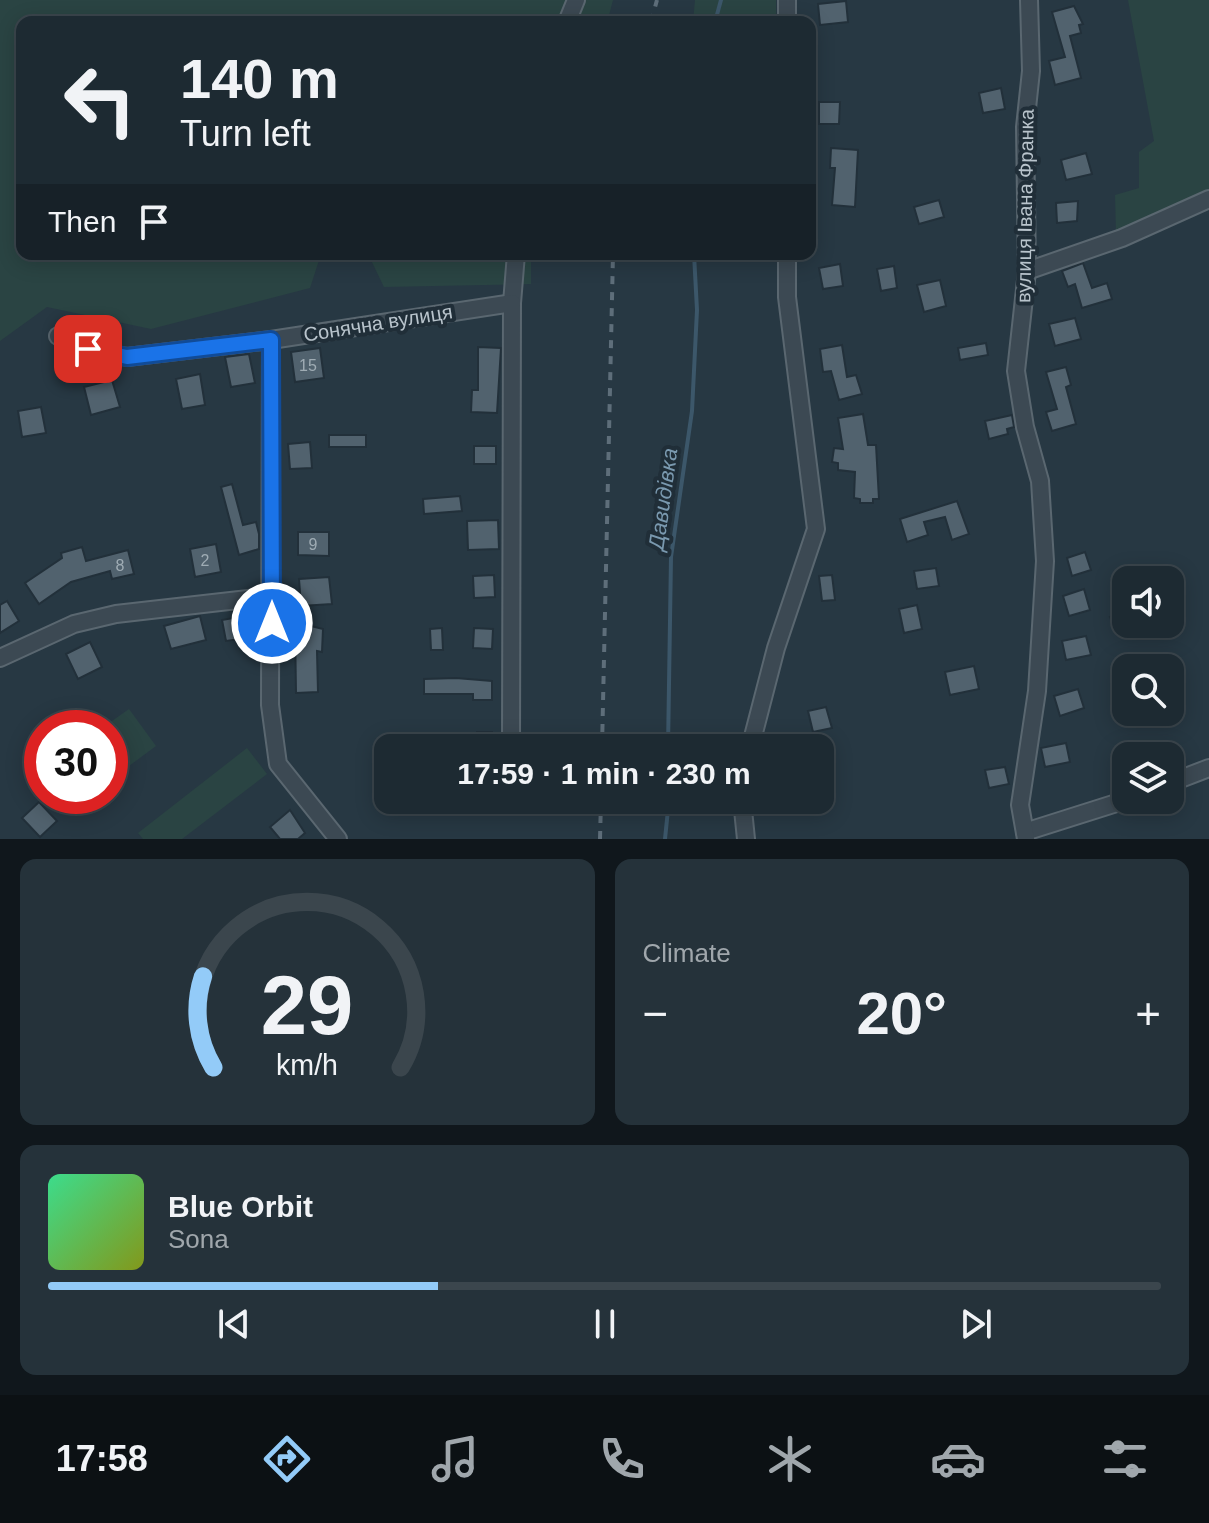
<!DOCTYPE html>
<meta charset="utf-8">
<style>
:root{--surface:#1d2a32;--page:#25323a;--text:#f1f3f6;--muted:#a0a7ac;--line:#3b464d;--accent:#93cbf8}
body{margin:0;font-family:Helvetica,sans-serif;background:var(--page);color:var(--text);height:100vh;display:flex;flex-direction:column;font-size:30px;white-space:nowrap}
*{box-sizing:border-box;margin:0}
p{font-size:26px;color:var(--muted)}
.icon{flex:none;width:44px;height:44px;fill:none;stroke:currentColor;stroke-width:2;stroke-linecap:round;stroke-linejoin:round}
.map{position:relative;height:839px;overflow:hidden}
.details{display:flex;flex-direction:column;gap:20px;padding:20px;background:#10171c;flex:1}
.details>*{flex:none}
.hud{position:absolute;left:16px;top:16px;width:800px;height:244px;border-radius:16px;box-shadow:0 4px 20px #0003,0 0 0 2px var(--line);background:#1d2a32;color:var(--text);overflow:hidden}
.controls{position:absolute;left:1112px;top:566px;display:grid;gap:16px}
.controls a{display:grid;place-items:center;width:72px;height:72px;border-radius:16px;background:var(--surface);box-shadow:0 4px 20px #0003,0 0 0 2px var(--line);font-size:40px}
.speed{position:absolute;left:24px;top:710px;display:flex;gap:16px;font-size:40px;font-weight:700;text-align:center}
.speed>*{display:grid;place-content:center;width:104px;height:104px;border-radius:50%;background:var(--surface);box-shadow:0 4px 20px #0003,0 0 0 2px var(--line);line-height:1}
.speed .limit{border:12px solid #d22;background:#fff;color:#111}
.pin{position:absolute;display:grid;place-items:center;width:68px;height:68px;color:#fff;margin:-34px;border-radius:16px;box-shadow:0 4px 12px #0006}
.me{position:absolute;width:88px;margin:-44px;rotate:0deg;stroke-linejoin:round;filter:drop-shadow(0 0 6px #0008)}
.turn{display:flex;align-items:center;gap:28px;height:168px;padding:0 32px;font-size:36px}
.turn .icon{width:104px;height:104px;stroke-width:2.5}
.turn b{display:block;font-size:56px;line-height:68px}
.then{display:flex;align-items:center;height:76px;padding:0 32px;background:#0003;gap:16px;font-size:30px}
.big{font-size:60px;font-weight:800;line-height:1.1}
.details .widget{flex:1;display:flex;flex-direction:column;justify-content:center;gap:12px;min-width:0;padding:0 28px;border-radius:16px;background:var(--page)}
.details .dial{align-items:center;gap:0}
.dial svg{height:208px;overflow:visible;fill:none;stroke:var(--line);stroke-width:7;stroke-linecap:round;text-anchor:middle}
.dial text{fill:var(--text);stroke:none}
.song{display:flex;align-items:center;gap:24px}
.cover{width:96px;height:96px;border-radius:12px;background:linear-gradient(135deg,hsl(150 70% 55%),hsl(70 70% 35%))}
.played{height:8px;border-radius:4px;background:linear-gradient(90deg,var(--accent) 35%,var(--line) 35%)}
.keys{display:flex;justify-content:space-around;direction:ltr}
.heat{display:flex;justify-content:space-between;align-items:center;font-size:44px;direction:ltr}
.details .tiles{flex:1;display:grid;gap:20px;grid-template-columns:1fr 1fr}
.widget:last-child{grid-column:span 2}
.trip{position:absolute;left:374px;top:734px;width:460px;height:80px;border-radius:16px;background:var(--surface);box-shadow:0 4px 20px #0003,0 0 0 2px var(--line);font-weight:800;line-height:80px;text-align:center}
.tab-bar{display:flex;height:128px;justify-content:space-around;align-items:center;background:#0c1114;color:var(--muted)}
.tab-bar .icon{width:56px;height:56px}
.tab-bar .active{color:var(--accent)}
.tab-bar b{font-size:36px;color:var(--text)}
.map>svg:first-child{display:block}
</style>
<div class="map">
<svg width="1209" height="839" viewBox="0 0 1209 839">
<rect width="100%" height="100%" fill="#273843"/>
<g fill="#2a4443">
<polygon points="0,0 613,0 608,19 548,22 22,22 22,254 321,254 310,288 151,329 47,307 0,341"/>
<polygon points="695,0 776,0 776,22 693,22"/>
<polygon points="1128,0 1209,0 1209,194 1116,233 1115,195 1139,188 1139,152 1154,141"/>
<polygon points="368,254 531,254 531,284 384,287"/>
<polygon points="129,709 156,746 110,780 110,728 102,728"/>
<polygon points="247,748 267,774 182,839 143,839 138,833"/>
</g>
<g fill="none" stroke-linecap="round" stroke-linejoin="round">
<g stroke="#3c576a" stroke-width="4">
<polyline points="715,22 721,0"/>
<polyline points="668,748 671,557 692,411 697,310 694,254"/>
<polyline points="665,839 669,800"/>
</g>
</g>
<g fill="#51626e" stroke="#22303a" stroke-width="2">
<polygon points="846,1 848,22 820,25 818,4"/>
<polygon points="1074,6 1083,24 1079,25 1081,33 1070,36 1081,78 1055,85 1049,61 1065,57 1052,12"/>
<polygon points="1001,88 1005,109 983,113 979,93"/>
<polygon points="819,102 840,102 839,124 819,124"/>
<polygon points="831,148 858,150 855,207 832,205 835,168 830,168"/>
<polygon points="1086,153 1092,174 1066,180 1061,160"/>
<polygon points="939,200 944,217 919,224 914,207"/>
<polygon points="1078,201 1077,221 1057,223 1056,203"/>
<polygon points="1083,263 1092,288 1107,283 1112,299 1082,308 1075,284 1068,287 1062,271"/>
<polygon points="840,264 843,286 823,289 819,268"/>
<polygon points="894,266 897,288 881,291 877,269"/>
<polygon points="940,280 946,306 924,312 917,285"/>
<polygon points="1075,318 1081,339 1055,346 1049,324"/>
<polygon points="986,343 988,355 960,360 958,348"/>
<polygon points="842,345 847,377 856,375 862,394 839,400 831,371 823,372 820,349"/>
<polygon points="478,347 501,348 497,413 471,412 472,390 478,390"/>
<polygon points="320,348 324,378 295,382 291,352"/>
<polygon points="249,354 255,383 231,387 225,357"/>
<polygon points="1066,367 1071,385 1066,387 1076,424 1052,431 1046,412 1057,409 1046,372"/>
<polygon points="200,374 205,405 182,409 176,379"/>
<polygon points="112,380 120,407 91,415 84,387"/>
<polygon points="41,407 46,433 22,437 18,411"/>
<polygon points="863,414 868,445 876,445 879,499 873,499 873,503 860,503 860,499 854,498 855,472 838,470 838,463 832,462 834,448 843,449 838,418"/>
<polygon points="1012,415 1014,427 1007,429 1008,434 989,439 985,421"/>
<rect x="329" y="435" width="37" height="12"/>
<polygon points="310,442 312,468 290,469 288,444"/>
<rect x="474" y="446" width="22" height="18"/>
<polygon points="232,484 243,525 256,522 259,534 259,549 239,555 221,487"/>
<polygon points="460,496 462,511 424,514 423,499"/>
<polygon points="957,501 969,534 952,540 945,517 924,522 928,535 907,542 900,519"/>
<polygon points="498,520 499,549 468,550 467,521"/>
<polygon points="298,532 329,532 329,556 298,555"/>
<polygon points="216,544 221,572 195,577 190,549"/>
<polygon points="82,547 86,561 128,550 134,574 112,579 110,571 71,582 39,604 25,583 62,558 61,553"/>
<polygon points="1085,552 1091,570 1072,576 1067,558"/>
<polygon points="936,568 939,586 917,589 914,571"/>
<polygon points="494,575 495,597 474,598 473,576"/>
<polygon points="832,575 835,600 822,601 819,576"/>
<polygon points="329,577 332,604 301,606 299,579"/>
<polygon points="1084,589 1090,610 1069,616 1063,596"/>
<polygon points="7,601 19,621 0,633 0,605"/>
<polygon points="917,605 922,629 904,633 899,609"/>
<polygon points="1126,610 1126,630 1117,634 1110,617"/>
<polygon points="200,616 206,640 171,649 164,626"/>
<polygon points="244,616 247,638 226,641 222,620"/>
<polygon points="303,624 323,629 322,652 317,651 318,692 296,693 295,627 303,628"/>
<polygon points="442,628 443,650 431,650 430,629"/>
<polygon points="474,628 493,629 492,649 473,648"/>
<polygon points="1086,636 1091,655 1066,660 1062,641"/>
<polygon points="90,642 102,667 78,679 66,654"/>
<polygon points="974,666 979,689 950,695 945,672"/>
<polygon points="456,678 492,681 492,700 473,700 473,694 424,694 424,679"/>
<polygon points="1078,689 1084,708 1060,716 1054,696"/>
<polygon points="826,707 832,728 813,732 808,711"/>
<rect x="477" y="732" width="15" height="16"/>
<polygon points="1066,743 1070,762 1045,767 1041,748"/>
<polygon points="1005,767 1009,784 989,788 985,770"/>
<polygon points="39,802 57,821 40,837 22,818"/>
<polygon points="290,810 305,833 298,839 280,839 270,827"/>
</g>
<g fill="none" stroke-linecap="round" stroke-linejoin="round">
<defs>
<g id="minor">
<polyline points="787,0 787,22"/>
<polyline points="567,22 576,0"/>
<polyline points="1027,271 1122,238 1209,199"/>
<polyline points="512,303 516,254"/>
<polyline points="58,336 88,349 127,357 271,340 512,303 511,748"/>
<polyline points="271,340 270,705 278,764 338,839"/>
<polyline points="0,658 74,624 116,614 273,596"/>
<polyline points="750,748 776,648 816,529 787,297 787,254"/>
<polyline points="1170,783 1209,768"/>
<polyline points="742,800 746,839"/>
<polyline points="1025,832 1126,800"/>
<polyline points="1026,839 1020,805 1037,691 1045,561 1040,481 1025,427 1016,371 1027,271 1025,127 1031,71 1029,0"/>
</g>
</defs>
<use href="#minor" stroke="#5a6770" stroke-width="20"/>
<use href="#minor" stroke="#3c4953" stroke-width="16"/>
<g stroke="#5e6e7a" stroke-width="4" stroke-dasharray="8 8" stroke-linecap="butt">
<polyline points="651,22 657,0"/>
<polyline points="602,748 613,254"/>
<polyline points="600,839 601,800"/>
</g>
</g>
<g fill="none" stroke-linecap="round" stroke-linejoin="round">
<defs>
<polyline id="route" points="88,349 127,357 271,340 272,623"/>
</defs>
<use href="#route" stroke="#114b97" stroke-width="20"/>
<use href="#route" stroke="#1a73e8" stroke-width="14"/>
</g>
<g text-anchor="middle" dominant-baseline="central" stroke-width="8" stroke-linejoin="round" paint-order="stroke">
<g font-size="16" fill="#9facb4">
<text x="308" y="365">15</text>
<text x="313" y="544">9</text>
<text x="205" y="560">2</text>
<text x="120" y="565">8</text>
</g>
<g font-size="20" fill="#b9c4cc" stroke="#202e38">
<text transform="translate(1025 206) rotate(-89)">вулиця Івана Франка</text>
<text transform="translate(378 323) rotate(-9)">Сонячна вулиця</text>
</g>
<g font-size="22" font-style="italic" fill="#7a99af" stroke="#202e38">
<text transform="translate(663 499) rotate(-82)">Давидівка</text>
</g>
</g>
</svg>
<div class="controls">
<a><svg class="icon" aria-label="sound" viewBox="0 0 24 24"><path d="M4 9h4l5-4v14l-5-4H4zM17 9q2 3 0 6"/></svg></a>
<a><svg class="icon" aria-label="search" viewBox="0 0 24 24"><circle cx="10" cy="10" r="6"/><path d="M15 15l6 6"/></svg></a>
<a><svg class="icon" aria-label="layers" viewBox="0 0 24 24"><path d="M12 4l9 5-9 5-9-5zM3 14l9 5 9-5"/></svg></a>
</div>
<div class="speed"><div class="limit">30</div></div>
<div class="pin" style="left:88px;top:349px;background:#d93025"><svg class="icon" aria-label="arrive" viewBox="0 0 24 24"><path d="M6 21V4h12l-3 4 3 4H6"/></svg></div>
<svg class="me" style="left:272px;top:623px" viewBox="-20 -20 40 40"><circle r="17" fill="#1a73e8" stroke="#fff" stroke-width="3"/><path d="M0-11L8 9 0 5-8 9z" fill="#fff"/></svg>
<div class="trip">17:59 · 1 min · 230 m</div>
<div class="hud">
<div class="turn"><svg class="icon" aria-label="left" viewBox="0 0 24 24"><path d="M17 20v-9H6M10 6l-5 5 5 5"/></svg><div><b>140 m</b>Turn left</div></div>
<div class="then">Then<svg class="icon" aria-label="arrive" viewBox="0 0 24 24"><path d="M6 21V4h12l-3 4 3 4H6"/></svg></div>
</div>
</div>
<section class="details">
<div class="tiles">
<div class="widget dial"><svg viewBox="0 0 100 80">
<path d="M14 69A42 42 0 1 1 86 69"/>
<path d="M14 69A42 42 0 0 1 10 34" stroke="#93cbf8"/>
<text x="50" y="56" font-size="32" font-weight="700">29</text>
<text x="50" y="72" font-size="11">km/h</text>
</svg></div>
<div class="widget"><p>Climate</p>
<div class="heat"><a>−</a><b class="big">20°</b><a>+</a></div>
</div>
<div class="widget">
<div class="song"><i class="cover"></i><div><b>Blue Orbit</b><p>Sona</p></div></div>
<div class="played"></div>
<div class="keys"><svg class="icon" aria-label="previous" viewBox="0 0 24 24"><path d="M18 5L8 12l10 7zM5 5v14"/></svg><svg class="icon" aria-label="pause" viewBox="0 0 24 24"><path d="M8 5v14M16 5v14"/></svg><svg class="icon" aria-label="next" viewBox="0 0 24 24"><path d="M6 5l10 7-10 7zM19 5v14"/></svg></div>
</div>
</div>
</section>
<nav class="tab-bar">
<b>17:58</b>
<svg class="icon active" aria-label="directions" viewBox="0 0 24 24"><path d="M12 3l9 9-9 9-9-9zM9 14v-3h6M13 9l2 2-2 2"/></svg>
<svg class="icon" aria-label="music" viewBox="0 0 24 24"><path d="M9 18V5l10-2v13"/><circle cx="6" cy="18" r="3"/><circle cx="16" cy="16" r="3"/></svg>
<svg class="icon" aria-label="phone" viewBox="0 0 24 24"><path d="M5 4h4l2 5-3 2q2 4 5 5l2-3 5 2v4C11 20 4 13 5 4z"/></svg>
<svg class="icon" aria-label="climate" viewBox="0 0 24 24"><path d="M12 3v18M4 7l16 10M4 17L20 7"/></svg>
<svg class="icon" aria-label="car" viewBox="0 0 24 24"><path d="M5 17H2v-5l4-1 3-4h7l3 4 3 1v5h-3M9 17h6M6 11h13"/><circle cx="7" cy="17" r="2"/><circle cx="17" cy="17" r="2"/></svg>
<svg class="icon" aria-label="filters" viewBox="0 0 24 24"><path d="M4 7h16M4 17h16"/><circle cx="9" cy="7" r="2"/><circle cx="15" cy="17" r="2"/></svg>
</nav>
